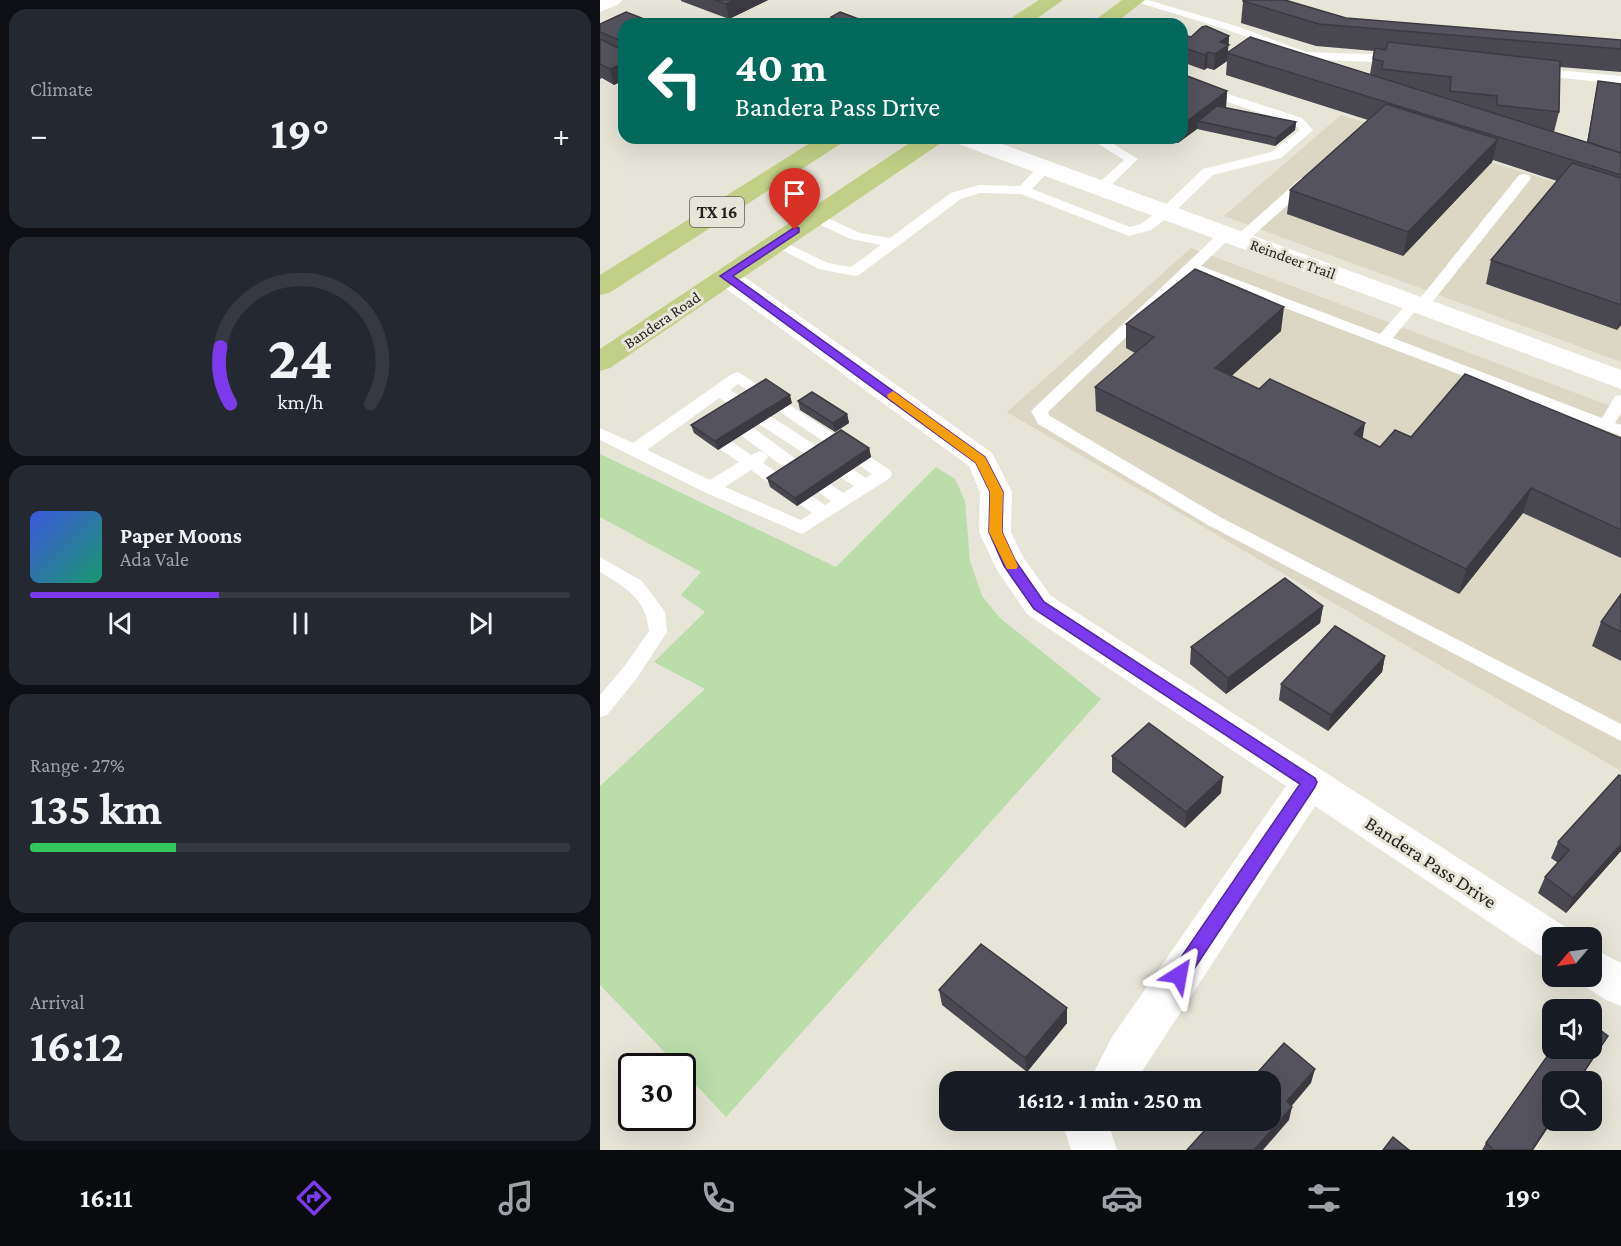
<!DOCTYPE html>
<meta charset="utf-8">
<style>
:root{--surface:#171b24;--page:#242831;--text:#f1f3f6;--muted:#9ea1a6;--line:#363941;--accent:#7c3aed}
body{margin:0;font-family:"Crimson Pro",serif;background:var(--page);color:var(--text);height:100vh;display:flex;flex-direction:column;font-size:22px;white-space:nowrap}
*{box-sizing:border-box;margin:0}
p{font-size:20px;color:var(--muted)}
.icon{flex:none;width:33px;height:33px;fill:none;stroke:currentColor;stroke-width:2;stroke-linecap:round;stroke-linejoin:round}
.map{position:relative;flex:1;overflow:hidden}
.panel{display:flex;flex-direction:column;gap:9px;padding:9px;background:#0d0f14;width:600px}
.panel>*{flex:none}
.banner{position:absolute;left:18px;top:18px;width:570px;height:126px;border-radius:18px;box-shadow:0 6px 24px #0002;background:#00695c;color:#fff;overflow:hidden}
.needle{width:39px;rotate:241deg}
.fabs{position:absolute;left:942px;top:927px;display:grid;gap:12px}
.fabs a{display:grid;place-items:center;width:60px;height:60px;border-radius:12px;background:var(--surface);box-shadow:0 6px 24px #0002;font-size:30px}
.speed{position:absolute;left:18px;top:1053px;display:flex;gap:12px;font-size:30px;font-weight:700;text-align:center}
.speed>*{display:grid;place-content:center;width:78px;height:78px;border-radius:50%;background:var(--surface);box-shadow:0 6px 24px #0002;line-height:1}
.speed .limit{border:3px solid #111;border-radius:9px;background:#fff;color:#111}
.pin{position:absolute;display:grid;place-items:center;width:51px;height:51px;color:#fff;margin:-62px -26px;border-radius:50% 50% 50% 0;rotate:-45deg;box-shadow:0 0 6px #0007}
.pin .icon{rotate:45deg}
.me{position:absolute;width:66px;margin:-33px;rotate:34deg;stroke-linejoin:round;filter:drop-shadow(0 0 4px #0008)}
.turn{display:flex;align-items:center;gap:21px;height:126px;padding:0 18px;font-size:27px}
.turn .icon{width:78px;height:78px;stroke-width:2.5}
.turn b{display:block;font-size:42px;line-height:51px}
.big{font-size:45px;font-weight:700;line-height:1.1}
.panel .card{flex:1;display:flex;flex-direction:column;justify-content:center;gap:9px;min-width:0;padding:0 21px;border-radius:18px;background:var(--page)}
.panel .dial{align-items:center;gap:0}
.dial svg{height:156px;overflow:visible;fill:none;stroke:var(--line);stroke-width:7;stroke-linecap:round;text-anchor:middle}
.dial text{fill:var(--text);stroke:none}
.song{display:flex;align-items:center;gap:18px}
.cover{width:72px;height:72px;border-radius:9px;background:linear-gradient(135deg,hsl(230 70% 55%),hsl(160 70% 35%))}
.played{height:6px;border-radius:3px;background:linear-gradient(90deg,var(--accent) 35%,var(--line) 35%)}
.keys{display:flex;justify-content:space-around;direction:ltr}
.heat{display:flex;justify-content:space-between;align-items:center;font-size:33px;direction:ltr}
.charge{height:9px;border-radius:4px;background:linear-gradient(90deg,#34c759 27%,var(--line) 0)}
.trip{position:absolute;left:339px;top:1071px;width:342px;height:60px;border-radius:18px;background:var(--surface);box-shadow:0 6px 24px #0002;font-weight:700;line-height:60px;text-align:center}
.tab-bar{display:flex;height:96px;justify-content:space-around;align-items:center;background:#090b0e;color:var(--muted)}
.tab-bar .icon{width:42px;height:42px}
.tab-bar .current{color:var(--accent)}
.tab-bar b{font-size:27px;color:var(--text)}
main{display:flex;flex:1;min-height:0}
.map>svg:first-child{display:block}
</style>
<main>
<section class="panel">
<div class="card"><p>Climate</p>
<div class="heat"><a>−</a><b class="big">19°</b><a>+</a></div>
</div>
<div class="card dial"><svg viewBox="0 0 100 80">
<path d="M14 69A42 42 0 1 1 86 69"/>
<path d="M14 69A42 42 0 0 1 9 40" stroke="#7c3aed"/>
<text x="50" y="56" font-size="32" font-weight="700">24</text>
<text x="50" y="72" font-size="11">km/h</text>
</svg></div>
<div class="card">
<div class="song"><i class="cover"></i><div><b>Paper Moons</b><p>Ada Vale</p></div></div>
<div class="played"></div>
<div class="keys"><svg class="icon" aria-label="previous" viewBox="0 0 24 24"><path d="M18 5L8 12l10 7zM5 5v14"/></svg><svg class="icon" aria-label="pause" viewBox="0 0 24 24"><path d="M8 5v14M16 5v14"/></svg><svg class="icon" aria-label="next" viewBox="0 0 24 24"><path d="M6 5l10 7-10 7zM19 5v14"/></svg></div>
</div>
<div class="card"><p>Range · 27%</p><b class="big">135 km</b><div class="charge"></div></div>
<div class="card"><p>Arrival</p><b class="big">16:12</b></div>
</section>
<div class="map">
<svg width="1021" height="1150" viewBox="0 0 1021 1150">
<rect width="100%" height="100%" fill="#e7e4d8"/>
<g fill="#dcd6c5">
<polygon points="741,115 1021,203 1021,362 624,216"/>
<polygon points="591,248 1021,410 1021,771 407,412"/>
</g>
<polygon fill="#baddaa" points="0,454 236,567 336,467 355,479 365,501 370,561 382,596 400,618 501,699 126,1117 83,1071 82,1066 78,1066 0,985 0,786 105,689 54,662 105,612 81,595 101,572 0,517"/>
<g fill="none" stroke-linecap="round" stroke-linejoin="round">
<g fill="#fff" fill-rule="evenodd">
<polygon points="530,0 548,0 636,26 706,52 795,55 801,59 795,63 704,59 628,30"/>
<polygon points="936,68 1021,76 1021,84 932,75 932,69"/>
<polygon points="582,79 702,118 713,130 681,158 613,175 571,215 551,230 529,236 421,194 380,193 361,199 259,275 254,276 219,269 168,243 170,240 180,240 228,263 251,267 281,245 251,239 209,220 207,217 209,214 219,214 260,233 290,238 351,193 379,185 420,186 440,165 445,164 452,168 432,189 530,227 541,224 561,209 603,169 671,152 700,130 694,124 582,87"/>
<polygon points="104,138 117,138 110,143 105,142"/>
<polygon points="489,138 504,138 538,159 505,191 495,191 493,188 524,160"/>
<polygon points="924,174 929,175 931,178 929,181 826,310 816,310 793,338 1002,418 1015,396 1021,395 1021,413 1015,423 1021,425 1021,436 593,273 448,412 450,416 620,517 1021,724 1021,741 608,525 438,424 431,411 621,231 626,230 633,234 631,237 601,266 780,334 809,301 818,301 919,175"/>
<polygon points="706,177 711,178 713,181 711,184 645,243 635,243 633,240 635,237 701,178"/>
<path d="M138,372l152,98 2,4 -2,4 -88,56 -98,-42 -104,-52v-12l33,15 99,-69zM138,384l134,90 -6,4 -136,-88zM119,398l135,88 -11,7 -109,-79h-12l-2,4 2,4 43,31 -5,-2 -9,4 -40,-28h-12l-2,4 2,4 40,27 -29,18 -63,-30zM166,454l65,47 -6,4 -62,-42 5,-6zM151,470l61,43 -11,7 -76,-33z"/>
<path d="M0,557l42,24 23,31 2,20 -30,46 -30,37 -7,2v-22l23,-27 26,-37c-3,-33 -23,-43 -49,-59z"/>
</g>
<g fill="#fff" fill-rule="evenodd">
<polygon points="0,0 22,0 19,4 0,12"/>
<polygon points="352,138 386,138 1021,370 1021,389 356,143"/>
<polygon points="126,268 135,270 392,453 412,492 411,532 423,557 451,596 967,928 971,938 952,938 952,960 937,954 715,806 535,1082 489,1082 512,1037 686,786 427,614 397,570 379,532 380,492 369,466 117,282 113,276 117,270"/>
<polygon points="992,948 1021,963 1021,1006 1006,1000 977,981 975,976 992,976"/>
<polygon points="465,1120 511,1120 509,1126 517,1150 471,1150 463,1125"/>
</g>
<g fill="#c1d086" fill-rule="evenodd">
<polygon points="439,0 463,0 429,24 405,24 408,20"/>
<polygon points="522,0 545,0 514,24 490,24"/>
<polygon points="218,138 246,138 242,143 9,293 0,295 0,275"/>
<polygon points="317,138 345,138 341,143 10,368 0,371 0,349"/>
</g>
</g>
<g fill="#494750">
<polygon points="81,0 168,0 129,19 81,1"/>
<polygon points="643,1 746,18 1021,40 1021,72 960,67 959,112 954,132 987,142 998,81 1021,84 1021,325 1017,330 886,284 891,260 957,181 893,160 892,162 803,256 687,214 690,190 768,120 626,75 627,61 614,70 607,68 604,70 582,62 582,36 591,37 629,36 628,52 770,74 774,51 716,46 641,23"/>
<polygon points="231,17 272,24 232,24"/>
<polygon points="0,24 24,24 24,80 14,85 2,78 0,79"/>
<polygon points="582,74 627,91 626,107 625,108 696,122 695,130 675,146 597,129 578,143 565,138 582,138"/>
<polygon points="526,324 681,331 631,376 780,447 811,437 1021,438 1021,558 923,513 859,594 496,411 495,387 535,353 526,348"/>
<polygon points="198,401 247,414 249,423 235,432 200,410"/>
<polygon points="192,403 118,450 94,433 91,425"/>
<polygon points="269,448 271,457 197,506 170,487 167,478"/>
<polygon points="1021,594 1021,661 992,646 1001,622"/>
<polygon points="723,606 720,623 626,694 590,664 591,647"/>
<polygon points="785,656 782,672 728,731 679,700 681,684"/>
<polygon points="512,756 621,793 585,828 512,772"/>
<polygon points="1021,776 1021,851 966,913 938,893 945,877 958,863 951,858 958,842"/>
<polygon points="339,990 467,1023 427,1072 342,1005"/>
<polygon points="992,1024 1008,1036 978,1082 952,1082 953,1120 933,1150 882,1150 886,1143 953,1048 992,1048"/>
</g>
<g fill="#3c3a41">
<polygon points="135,0 168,0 129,19 126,4"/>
<polygon points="629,36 627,61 614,70 615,54 620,42"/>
<polygon points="608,52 607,68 604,70 605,55"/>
<polygon points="24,63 24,80 14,85 10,69"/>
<polygon points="627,91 626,107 605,123 598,121 597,129 578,143 578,138 582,138 582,125"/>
<polygon points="696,122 695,130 675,146 676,138"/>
<polygon points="898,139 892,162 803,256 808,232"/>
<polygon points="684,307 681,331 613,393 615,368"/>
<polygon points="1021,319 1021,325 1017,330"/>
<polygon points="190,395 192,403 118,450 115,441"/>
<polygon points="247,414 249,423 235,432 233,423"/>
<polygon points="765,423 761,448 754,434"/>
<polygon points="269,448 271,457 197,506 195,498"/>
<polygon points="931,488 923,513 859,594 866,569"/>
<polygon points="723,606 720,623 626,694 628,678"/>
<polygon points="785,656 782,672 728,731 731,715"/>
<polygon points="623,777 621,793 585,828 586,812"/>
<polygon points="1021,844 1021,851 966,913 973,898"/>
<polygon points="467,1008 467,1023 427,1072 425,1058"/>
<polygon points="1008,1036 978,1082 977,1082"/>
<polygon points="715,1069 711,1083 684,1115 687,1101"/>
<polygon points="692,1107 689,1120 663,1150 654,1150"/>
<polygon points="952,1119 953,1120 933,1150 932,1150"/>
</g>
<g fill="#55535d" stroke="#3c3a41" stroke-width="1.5">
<polygon points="114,0 135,0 126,4"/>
<polygon points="644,0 685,0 746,18 1021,40 1021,49 719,24 643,1"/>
<polygon points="26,12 57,24 24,24 24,42 0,32 0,24"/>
<polygon points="240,12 272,24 238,24 243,21 231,17"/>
<polygon points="606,26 629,36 620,42 629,45 615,54 608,52 605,55 582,47 582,36 584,35 591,37 602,27"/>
<polygon points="650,37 1021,153 1021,175 627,53"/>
<polygon points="0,39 24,51 24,63 10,69 0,64"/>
<polygon points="788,42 960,61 959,112 897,105 897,96 850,91 851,77 782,69 783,61 773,59 775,48 786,50"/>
<polygon points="582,74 627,91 582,125"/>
<polygon points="998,81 1021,84 1021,153 988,142"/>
<polygon points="786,104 898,139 808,232 690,190"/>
<polygon points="617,106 696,122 676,138 598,121"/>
<polygon points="972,163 1021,178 1021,305 891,260"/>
<polygon points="595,269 684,307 615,368 659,389 670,379 765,423 754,434 780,447 795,430 811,437 865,374 1021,438 1021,530 931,488 866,569 495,387 554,337 526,324"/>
<polygon points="166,379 190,395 115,441 91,425"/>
<polygon points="212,392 247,414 233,423 198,401"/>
<polygon points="241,430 269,448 195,498 167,478"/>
<polygon points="685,578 723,606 628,678 591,647"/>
<polygon points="1021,594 1021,632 1001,622"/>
<polygon points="735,626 785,656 731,715 681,684"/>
<polygon points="549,723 623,777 586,812 512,756"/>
<polygon points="1019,775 1021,776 1021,844 973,898 945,877 969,850 958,842"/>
<polygon points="381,944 467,1008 425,1058 339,990"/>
<polygon points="992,1024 1008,1036 977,1082 952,1082 952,1119 932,1150 894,1150 886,1143 953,1048 992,1048"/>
<polygon points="684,1043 715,1069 687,1101 692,1107 654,1150 587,1150 614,1120 670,1120 670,1082 649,1082"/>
<polygon points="793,1137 809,1150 783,1150"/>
</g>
<polygon fill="#7c3aed" stroke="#51269a" stroke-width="1.5" points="195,227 199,228 199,232 133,276 385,457 403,492 402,532 415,560 444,602 715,778 717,782 715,787 586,981 579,983 573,981 571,975 573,969 700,784 434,609 404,566 389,532 390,492 376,463 120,276"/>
<polygon fill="#f59e0b" points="293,391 385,457 403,492 402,532 418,566 416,569 407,569 389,532 390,492 376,463 288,398 287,395"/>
<g text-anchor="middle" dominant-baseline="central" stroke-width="6" stroke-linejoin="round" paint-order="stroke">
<g font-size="16" fill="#252420" stroke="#e7e4d8">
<text transform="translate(693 259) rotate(20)">Reindeer Trail</text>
<text transform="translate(62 320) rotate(-34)">Bandera Road</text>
</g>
<rect fill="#e7e4d8" stroke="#5f5e57" stroke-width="1.5" x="90" y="197" width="54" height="30" rx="4.5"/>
<g font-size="18" font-weight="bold" fill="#252420">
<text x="117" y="212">TX 16</text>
</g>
<g font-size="20" fill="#252420" stroke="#e7e4d8">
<text transform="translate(831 862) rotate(33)">Bandera Pass Drive</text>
</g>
</g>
</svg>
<div class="fabs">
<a><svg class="needle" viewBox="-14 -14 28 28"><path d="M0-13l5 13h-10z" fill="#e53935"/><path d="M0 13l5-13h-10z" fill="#9ea1a6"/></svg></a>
<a><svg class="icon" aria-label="sound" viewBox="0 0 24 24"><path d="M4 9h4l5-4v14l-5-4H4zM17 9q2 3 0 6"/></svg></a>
<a><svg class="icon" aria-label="search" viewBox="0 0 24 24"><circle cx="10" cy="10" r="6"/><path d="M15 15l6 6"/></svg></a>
</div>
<div class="speed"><div class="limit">30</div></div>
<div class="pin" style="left:195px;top:230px;background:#d93025"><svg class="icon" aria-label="arrive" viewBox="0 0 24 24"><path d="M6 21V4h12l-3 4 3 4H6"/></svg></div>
<svg class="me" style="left:579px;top:975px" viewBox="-20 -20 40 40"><path d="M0-17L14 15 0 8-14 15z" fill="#7c3aed" stroke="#fff" stroke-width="4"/></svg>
<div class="trip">16:12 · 1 min · 250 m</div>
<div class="banner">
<div class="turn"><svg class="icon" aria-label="left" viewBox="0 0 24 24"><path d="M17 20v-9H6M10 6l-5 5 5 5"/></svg><div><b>40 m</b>Bandera Pass Drive</div></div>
</div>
</div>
</main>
<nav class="tab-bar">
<b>16:11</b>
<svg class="icon current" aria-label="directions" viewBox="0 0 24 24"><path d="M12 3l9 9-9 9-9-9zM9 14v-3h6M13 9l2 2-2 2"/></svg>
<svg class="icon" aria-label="music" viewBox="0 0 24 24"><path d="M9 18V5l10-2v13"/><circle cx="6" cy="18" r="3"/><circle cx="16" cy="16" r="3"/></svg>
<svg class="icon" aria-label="phone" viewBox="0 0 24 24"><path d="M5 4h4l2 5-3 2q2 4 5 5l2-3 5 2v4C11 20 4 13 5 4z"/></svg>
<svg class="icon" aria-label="climate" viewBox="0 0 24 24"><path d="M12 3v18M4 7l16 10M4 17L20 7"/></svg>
<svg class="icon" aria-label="car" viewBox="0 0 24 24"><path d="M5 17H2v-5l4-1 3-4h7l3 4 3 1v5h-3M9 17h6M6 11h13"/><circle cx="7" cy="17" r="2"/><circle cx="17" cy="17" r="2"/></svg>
<svg class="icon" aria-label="filters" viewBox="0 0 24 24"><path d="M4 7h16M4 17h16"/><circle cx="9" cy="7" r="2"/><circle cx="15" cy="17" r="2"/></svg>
<b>19°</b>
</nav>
